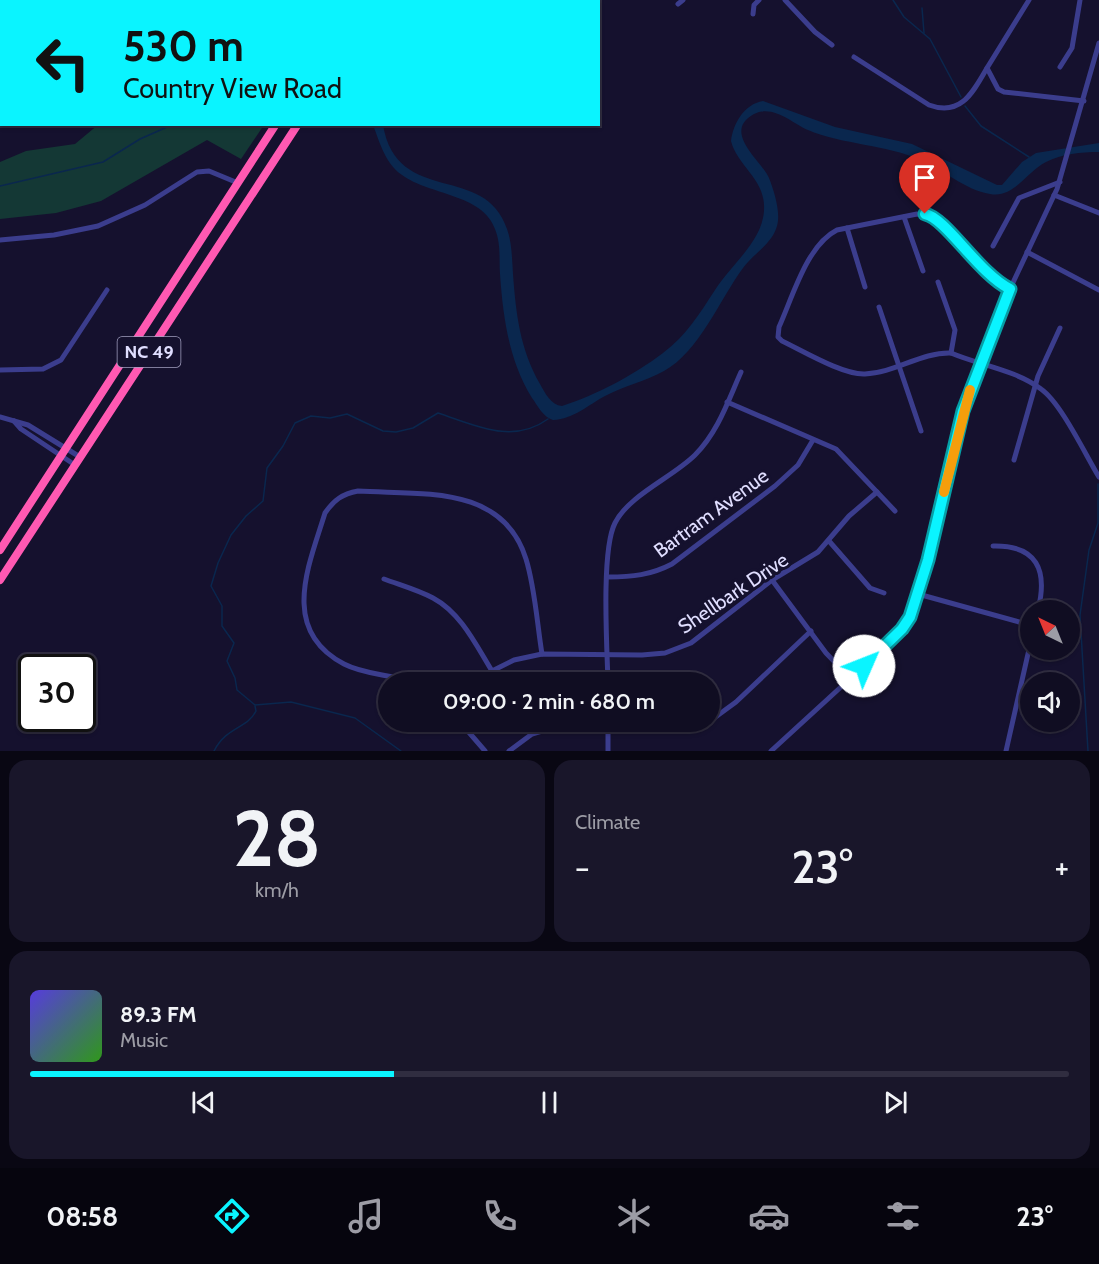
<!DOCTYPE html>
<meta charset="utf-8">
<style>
:root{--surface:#100d22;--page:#19162a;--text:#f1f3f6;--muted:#9c9ca5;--line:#302d40;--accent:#0af4ff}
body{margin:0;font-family:Cabin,sans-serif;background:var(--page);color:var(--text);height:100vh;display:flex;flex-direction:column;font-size:22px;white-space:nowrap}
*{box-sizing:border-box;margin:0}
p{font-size:20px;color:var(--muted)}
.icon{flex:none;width:33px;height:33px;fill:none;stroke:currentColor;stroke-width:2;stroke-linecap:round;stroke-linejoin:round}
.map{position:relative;height:751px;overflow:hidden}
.drawer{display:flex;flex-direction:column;gap:9px;padding:9px;background:#090713;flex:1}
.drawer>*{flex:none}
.guide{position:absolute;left:0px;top:0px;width:600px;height:126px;box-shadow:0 2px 4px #0004,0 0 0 2px var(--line);background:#0af4ff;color:#111;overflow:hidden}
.needle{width:39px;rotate:317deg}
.buttons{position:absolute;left:1020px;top:600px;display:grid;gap:12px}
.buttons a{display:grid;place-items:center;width:60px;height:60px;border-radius:50%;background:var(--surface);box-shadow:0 2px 4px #0004,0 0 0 2px var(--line);font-size:30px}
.speed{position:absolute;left:18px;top:654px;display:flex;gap:12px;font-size:30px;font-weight:700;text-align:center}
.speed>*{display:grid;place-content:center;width:78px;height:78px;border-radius:50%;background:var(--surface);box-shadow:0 2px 4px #0004,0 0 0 2px var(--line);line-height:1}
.speed .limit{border:3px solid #111;border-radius:9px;background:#fff;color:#111}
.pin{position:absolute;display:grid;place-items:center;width:51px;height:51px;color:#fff;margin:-62px -26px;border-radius:50% 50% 50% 0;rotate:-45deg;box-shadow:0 0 6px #0007}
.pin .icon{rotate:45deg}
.me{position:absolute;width:66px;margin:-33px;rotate:46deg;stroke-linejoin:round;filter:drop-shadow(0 0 4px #0008)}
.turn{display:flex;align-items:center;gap:21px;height:126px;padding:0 24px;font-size:27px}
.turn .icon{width:78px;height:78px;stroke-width:2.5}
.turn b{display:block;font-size:42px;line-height:51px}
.big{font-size:45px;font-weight:600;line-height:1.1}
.drawer .card{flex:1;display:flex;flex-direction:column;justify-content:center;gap:9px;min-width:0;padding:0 21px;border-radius:18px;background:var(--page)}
.drawer .dial{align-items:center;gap:0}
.dial b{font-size:78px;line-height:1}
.song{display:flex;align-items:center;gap:18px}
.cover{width:72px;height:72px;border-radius:9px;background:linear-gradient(135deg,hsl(250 70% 55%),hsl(110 70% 35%))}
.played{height:6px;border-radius:3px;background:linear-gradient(90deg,var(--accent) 35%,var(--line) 35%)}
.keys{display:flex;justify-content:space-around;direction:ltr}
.heat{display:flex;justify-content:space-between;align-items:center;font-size:33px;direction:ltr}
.drawer .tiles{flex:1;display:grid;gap:9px;grid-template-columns:1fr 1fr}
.card:last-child{grid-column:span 2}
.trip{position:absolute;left:378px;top:672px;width:342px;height:60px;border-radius:30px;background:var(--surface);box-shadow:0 2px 4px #0004,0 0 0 2px var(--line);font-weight:600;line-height:60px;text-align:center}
.tab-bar{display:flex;height:96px;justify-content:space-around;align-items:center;background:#06050e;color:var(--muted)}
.tab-bar .icon{width:42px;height:42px}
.tab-bar .on{color:var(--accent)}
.tab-bar b{font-size:27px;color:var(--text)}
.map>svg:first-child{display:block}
</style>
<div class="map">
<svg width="1099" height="751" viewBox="0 0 1099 751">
<rect width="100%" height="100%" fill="#15112e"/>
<g fill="#143835">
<polygon points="0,0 269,0 271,1 2,2 0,77"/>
<polygon points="99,124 264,124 264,125 241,159 207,140 101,201 56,213 0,219 0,162 26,151 75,144"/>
</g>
<path fill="#0a274e" d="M763,101l72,26 77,17 85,41h5l20,-23 14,-9 63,-10v9c-18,0 -37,2 -53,10 -19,9 -32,37 -56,32 -25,-4 -46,-24 -69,-34 -37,-16 -77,-15 -113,-30 -16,-7 -35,-26 -54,-16 -33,18 8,47 15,64 5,13 12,34 8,48 -5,18 -23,27 -34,42 -23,31 -44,84 -79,103 -18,10 -40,15 -59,25 -17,9 -31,23 -52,24 -10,-3 -15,-14 -21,-22 -23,-37 -29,-81 -32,-124 -1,-16 1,-30 -5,-45 -12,-35 -66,-34 -93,-54 -17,-12 -22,-32 -29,-50h10c14,82 102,37 124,104 5,14 5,30 6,45 3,40 7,75 27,110 5,9 11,21 22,22 34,-11 72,-31 101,-53 23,-17 37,-40 52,-63 17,-27 51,-51 49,-85 -1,-27 -27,-40 -33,-64 2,-17 13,-37 32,-40z"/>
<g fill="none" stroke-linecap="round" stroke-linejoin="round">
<g stroke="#0a274e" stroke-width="1.5">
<polyline points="36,0 39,2"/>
<polyline points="893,0 904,17 930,39 961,97"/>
<polyline points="166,2 166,0"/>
<polyline points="922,8 924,33"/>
<polyline points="965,106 981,126 1029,157"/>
<polyline points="0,186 103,162 140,139 174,124"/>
<path d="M214,751c13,-25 33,-22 42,-40l-1,-5"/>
<path d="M401,751l-46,-33 -64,-16 -36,3 -18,-15 -2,-12 -8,-17 7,-18 -12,-17v-20l-11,-20 7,-23 13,-28 15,-19 17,-15 4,-33 16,-22 12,-23 16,-7 19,2 17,-4 36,17 13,1 17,-4 25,-15c37,12 74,32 110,6"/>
<polyline points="1088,751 1080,615 1089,550 1098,523 1098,484"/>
</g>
<g stroke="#3b3d8d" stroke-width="5">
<polyline points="278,0 280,2"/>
<polyline points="785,0 815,32 832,45"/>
<polyline points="1029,0 987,68 998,89 1004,92 1084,101"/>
<polyline points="678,4 683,0"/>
<polyline points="753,14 754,5 759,0"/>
<path d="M854,57l75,48c32,12 44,-13 58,-37"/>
<polyline points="1060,67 1072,48 1080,0"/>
<polyline points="0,124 2,123"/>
<polyline points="1054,195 1099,213"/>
<polyline points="904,217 923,271"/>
<polyline points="847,228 865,287"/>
<polyline points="0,240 54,235 98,226 145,205 197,172 209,171 238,183"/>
<polyline points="993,246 1019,198 1060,182"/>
<polyline points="1027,252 1099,290"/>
<polyline points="938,282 955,330 951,353"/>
<path d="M1010,289l-28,-20 -43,-48 -9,-6 -13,-1 -80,16c-30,15 -44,66 -58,97l-1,10 4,4c21,10 61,34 83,33 30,-1 56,-22 86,-21 28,12 65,17 90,36 20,14 44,65 58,88"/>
<polyline points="879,307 921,431"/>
<polyline points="0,370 43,369 61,360 107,290"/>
<polyline points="727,402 836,449 895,511"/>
<polyline points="0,417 28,425 80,457"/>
<polyline points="14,421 21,429 75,465"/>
<polyline points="1014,460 1038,376 1060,328"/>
<polyline points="829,541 870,588 884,593"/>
<path d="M993,546c44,-1 55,24 45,64"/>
<path d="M608,577c24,0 43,-2 64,-13l103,-78 23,-21 15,-25"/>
<path d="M384,579c16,6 34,11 49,19 28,15 43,47 59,73"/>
<polyline points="772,580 826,653 851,679"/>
<polyline points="918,594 1030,625"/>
<path d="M411,682c-21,-8 -46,-7 -67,-18 -65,-34 -35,-99 -19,-151 9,-13 17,-19 33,-22 63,4 145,-7 168,68 9,29 11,64 16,95"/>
<polyline points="479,682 492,671 514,660 542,654 642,655 665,653 691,643 772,580 818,552 849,516 877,492"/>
<path d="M608,682c-1,-34 -7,-132 7,-159 14,-28 58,-46 80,-68 23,-23 33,-54 46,-83"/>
<polyline points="710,721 736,702 811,631"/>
<polyline points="460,722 485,751"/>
<polyline points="608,722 608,751"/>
<polyline points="509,751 532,734 552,728 683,727 707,722"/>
<polyline points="771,751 877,654 910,617 928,560 963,411 1010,289 1057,189 1099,43"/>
<polyline points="1006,751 1030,645"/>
</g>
<g stroke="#ff59b2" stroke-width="8">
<polyline points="356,2 357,0"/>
<polyline points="377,2 378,0"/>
<polyline points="0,550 276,124"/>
<polyline points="0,580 298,124"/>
</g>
</g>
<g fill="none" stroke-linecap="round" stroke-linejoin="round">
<defs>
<path id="route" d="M864,666l38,-37 8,-12 18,-57 35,-149 47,-122c-31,-15 -64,-71 -85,-75"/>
</defs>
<use href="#route" stroke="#069fa6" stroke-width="15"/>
<use href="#route" stroke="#0af4ff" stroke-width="10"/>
<polyline stroke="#f59e0b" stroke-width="10" points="944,492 970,390"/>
</g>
<g text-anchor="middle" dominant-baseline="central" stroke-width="6" stroke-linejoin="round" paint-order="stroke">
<rect fill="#15112e" stroke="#a3a0c0" stroke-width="1.5" x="117.5" y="337" width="63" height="30" rx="4.5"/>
<g font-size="18" font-weight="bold" fill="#e0deff">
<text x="149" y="352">NC 49</text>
</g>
<g font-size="20" fill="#e0deff" stroke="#15112e">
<text transform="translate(711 513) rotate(-36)">Bartram Avenue</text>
<text transform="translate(733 593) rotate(-34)">Shellbark Drive</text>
</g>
</g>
</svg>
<div class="buttons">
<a><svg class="needle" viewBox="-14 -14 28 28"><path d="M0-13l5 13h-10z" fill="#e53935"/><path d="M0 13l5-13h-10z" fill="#9c9ca5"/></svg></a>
<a><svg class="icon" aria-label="sound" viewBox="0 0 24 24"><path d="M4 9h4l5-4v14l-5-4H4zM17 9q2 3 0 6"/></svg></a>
</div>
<div class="speed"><div class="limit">30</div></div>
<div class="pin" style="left:925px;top:214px;background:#d93025"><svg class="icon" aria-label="arrive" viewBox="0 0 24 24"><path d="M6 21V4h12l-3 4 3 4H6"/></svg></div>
<svg class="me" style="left:864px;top:666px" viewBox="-20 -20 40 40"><circle r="19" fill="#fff"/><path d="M0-13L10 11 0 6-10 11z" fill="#0af4ff"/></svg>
<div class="trip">09:00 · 2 min · 680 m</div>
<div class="guide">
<div class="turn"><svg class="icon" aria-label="left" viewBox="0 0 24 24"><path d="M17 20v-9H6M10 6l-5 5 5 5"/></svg><div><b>530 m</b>Country View Road</div></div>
</div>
</div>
<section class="drawer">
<div class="tiles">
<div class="card dial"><b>28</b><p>km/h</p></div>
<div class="card"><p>Climate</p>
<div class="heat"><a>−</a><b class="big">23°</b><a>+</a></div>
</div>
<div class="card">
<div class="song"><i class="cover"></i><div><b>89.3 FM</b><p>Music</p></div></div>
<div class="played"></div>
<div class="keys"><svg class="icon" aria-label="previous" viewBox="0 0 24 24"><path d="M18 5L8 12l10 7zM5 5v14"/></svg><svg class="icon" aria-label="pause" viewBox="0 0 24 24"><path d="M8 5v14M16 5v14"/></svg><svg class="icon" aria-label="next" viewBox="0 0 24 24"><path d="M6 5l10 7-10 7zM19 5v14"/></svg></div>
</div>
</div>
</section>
<nav class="tab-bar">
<b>08:58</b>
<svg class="icon on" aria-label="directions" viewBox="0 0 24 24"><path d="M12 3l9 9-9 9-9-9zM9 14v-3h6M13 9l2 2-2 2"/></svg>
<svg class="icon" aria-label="music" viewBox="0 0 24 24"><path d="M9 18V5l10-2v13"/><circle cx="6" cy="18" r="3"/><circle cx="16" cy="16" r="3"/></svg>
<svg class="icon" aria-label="phone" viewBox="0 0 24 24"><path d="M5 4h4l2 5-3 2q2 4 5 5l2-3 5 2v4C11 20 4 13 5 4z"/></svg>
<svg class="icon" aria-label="climate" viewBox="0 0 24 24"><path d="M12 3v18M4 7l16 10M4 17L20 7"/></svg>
<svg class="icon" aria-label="car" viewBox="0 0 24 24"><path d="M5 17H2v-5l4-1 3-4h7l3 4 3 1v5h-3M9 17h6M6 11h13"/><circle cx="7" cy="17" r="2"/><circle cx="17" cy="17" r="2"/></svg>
<svg class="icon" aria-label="filters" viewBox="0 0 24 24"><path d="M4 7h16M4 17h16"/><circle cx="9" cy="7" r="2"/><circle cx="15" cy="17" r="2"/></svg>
<b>23°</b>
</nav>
